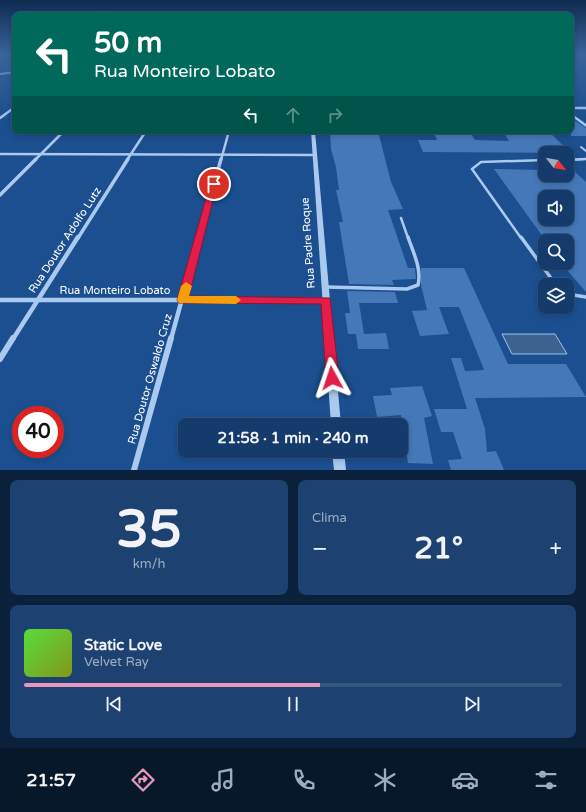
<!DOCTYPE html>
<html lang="pt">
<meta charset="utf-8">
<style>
:root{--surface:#143b6b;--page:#1d4271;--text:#f1f3f6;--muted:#9dadc1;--line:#33557e;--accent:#e797bd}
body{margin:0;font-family:"Varela Round",sans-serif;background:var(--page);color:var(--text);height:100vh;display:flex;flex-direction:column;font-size:15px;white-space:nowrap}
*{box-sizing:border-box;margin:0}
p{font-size:13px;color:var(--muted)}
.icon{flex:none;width:22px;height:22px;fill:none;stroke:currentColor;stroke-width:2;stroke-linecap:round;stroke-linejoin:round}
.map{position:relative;height:470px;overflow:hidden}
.details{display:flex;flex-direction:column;gap:10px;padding:10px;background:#0b203b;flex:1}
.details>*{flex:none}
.banner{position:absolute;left:12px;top:12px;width:562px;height:122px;border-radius:8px;box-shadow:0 2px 6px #0003,0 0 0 1px var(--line);background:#00695c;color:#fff;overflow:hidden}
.needle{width:26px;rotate:121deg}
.fabs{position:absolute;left:538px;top:146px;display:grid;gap:8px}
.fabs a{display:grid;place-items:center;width:36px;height:36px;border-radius:8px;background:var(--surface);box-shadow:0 2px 6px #0003,0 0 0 1px var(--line);font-size:20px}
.speed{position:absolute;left:12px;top:406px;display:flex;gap:8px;font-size:20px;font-weight:700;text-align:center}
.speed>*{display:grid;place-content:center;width:52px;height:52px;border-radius:50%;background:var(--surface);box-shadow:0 2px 6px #0003,0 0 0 1px var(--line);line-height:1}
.speed .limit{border:6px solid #d22;background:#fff;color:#111}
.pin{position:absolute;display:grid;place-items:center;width:34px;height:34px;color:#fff;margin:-17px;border:2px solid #fff;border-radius:50%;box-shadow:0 1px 4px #0007}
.me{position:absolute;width:44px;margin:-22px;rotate:355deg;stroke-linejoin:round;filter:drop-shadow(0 0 3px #0008)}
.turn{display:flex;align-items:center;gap:14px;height:84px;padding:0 16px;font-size:18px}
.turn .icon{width:52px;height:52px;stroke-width:2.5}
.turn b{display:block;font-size:28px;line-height:34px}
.lanes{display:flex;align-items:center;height:38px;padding:0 16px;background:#0003;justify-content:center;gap:20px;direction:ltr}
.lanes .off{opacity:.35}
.big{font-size:30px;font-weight:700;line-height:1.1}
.details .widget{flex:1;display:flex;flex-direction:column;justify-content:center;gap:6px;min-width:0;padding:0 14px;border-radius:8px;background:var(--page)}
.details .dial{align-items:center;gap:0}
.dial b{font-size:52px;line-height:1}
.song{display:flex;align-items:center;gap:12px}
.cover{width:48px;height:48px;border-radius:6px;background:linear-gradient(135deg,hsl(110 70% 55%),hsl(70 70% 35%))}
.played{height:4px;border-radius:2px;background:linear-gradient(90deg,var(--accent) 55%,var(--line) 55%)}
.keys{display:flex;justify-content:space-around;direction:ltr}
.heat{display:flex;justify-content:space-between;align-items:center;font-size:22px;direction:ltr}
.details .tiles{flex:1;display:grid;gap:10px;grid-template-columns:1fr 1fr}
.widget:last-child{grid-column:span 2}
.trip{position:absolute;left:178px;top:418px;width:230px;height:40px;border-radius:8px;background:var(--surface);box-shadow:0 2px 6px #0003,0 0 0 1px var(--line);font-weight:700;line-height:40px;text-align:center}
.tab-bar{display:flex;height:64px;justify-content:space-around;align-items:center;background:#08182b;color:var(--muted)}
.tab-bar .icon{width:28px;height:28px}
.tab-bar .current{color:var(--accent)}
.tab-bar b{font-size:18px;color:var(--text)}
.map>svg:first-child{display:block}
</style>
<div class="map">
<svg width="586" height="470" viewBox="0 0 586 470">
<rect width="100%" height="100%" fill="#1b4f8f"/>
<polygon fill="#3c6290" stroke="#9cc4f0" points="502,334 555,334 567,354 512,354"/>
<g fill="#4478b7" fill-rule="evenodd">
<polygon points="571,118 586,128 586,136 571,136"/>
<polygon points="330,131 378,131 391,182 403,209 388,210 408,268 415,268 416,279 392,280 394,285 349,284 339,222 343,222 336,190 339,190 336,167 331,149"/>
<polygon points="433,131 469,131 475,140 509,141 503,131 548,131 571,153 423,152 418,140 437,140"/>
<path d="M494,169l51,1v5h22v-5h6l13,12v110l-25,-29h6v-22h-21zM545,197h22v22h-22z"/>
<polygon points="421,268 464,268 508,364 566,364 586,397 475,398 485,429 487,452 496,451 504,470 451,470 448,460 462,459 453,432 441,432 434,409 467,409 451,358 461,358 465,371 484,370 459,307 439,307 449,334 420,336 412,311 427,310 421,285"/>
<polygon points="347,291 395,292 398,303 359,303 364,334 386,333 389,349 358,349 356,334 348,334 345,313 350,313"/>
<polygon points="422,386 432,416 424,418 433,464 408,463 401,415 377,417 373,396 392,395 390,388"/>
</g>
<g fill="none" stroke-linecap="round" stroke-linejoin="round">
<g stroke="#a9c9ee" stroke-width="2">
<polyline points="581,147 586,151"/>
<polyline points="569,160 586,159"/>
</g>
<g stroke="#a9c9ee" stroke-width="2.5">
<polyline points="567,160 586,159"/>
<polyline points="401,218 408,238"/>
<polyline points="521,238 472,169 481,162 545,160"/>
</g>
<g stroke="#a9c9ee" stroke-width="3.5">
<polyline points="521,237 556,285"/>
<path d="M326,287l81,2 11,-4c4,-16 -5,-33 -10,-48"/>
<polyline points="567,294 586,297"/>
</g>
<polyline stroke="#a9c9ee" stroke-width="2" points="0,74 15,72"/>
<g stroke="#a9c9ee" stroke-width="2.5">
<polyline points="571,108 586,108"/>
<polyline points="0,118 15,107"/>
<polyline points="0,154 315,155"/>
<polyline points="35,160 64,131"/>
<polyline points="127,160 146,131"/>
<polyline points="221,160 229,131"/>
</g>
<g stroke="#a9c9ee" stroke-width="3.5">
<polyline points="0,195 36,159"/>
<polyline points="78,238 128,159"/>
<polyline points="199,238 221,159"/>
</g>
<g stroke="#a9c9ee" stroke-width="4.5">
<polyline points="0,300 326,300"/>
<polyline points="13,339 78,237"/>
<polyline points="171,339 199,237"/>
</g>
<g stroke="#a9c9ee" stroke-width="6">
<polyline points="0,359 13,338"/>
<polyline points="134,470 171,338"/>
</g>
<g fill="#a9c9ee" fill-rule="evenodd">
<polygon points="571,113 586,124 586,127 571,116"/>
<polygon points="311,131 315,131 341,425 331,425"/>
<polygon points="332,451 344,451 346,470 334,470"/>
</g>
</g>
<linearGradient id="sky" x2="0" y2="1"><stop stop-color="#0f2b4f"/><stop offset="0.45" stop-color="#39639b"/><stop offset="1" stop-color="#39639b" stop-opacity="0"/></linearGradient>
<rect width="586" height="119" fill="url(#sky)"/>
<polygon fill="#e11d48" stroke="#92132f" points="214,182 217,184 189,296 330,298 339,378 337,382 332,384 328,382 326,378 321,304 179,303 177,300 210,184"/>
<polygon fill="#f59e0b" points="186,282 192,286 189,296 236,296 241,300 236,304 179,303 177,300 181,286"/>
<g text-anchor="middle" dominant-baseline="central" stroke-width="4" stroke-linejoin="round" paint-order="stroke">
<g font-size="11" fill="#fff" stroke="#1b4f8f">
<text transform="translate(65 240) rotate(-57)">Rua Doutor Adolfo Lutz</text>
<text transform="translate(308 243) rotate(-94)">Rua Padre Roque</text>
<text x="115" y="290">Rua Monteiro Lobato</text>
<text transform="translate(150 379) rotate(-74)">Rua Doutor Oswaldo Cruz</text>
</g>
</g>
</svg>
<div class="fabs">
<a><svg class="needle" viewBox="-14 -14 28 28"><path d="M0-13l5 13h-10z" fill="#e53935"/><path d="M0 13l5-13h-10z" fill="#9dadc1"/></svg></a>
<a><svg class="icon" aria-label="sound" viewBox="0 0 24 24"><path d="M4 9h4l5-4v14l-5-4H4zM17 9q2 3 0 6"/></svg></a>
<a><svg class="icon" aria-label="search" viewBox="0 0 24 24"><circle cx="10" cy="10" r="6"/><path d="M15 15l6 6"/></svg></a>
<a><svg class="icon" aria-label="layers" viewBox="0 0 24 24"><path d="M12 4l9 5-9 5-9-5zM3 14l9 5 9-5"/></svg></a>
</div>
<div class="speed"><div class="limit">40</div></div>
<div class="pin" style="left:214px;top:184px;background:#d93025"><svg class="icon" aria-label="arrive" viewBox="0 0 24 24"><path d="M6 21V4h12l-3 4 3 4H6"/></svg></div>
<svg class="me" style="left:332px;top:378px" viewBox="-20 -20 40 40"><path d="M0-17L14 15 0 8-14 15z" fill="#e11d48" stroke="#fff" stroke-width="4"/></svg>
<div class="trip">21:58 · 1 min · 240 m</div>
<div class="banner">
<div class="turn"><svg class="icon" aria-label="left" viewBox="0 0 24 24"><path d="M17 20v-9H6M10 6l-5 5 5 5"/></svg><div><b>50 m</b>Rua Monteiro Lobato</div></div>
<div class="lanes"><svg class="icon" aria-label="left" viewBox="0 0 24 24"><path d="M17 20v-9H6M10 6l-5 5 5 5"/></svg><svg class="icon off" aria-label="ahead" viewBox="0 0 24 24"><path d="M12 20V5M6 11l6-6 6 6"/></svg><svg class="icon off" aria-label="right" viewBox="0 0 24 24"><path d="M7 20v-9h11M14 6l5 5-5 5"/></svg></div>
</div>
</div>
<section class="details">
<div class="tiles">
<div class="widget dial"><b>35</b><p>km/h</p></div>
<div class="widget"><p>Clima</p>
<div class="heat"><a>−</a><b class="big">21°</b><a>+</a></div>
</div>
<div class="widget">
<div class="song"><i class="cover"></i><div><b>Static Love</b><p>Velvet Ray</p></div></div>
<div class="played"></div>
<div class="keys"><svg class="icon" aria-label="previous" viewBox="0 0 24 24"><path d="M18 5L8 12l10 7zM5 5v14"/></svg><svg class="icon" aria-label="pause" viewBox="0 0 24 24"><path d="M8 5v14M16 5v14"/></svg><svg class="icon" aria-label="next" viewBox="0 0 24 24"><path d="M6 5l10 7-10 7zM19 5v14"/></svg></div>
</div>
</div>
</section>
<nav class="tab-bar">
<b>21:57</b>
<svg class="icon current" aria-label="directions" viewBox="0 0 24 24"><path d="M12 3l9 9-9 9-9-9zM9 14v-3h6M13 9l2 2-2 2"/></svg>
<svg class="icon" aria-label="music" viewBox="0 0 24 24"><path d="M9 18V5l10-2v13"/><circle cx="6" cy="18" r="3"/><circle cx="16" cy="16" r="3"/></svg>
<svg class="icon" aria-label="phone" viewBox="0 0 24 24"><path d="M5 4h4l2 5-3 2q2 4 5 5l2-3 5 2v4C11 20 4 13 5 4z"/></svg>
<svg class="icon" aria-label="climate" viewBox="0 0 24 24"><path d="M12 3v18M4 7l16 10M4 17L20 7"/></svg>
<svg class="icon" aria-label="car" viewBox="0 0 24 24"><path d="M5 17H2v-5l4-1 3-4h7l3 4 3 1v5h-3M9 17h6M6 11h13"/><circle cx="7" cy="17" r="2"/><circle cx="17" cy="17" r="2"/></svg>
<svg class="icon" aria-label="filters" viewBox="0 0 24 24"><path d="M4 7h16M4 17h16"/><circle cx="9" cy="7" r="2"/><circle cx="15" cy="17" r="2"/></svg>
</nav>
